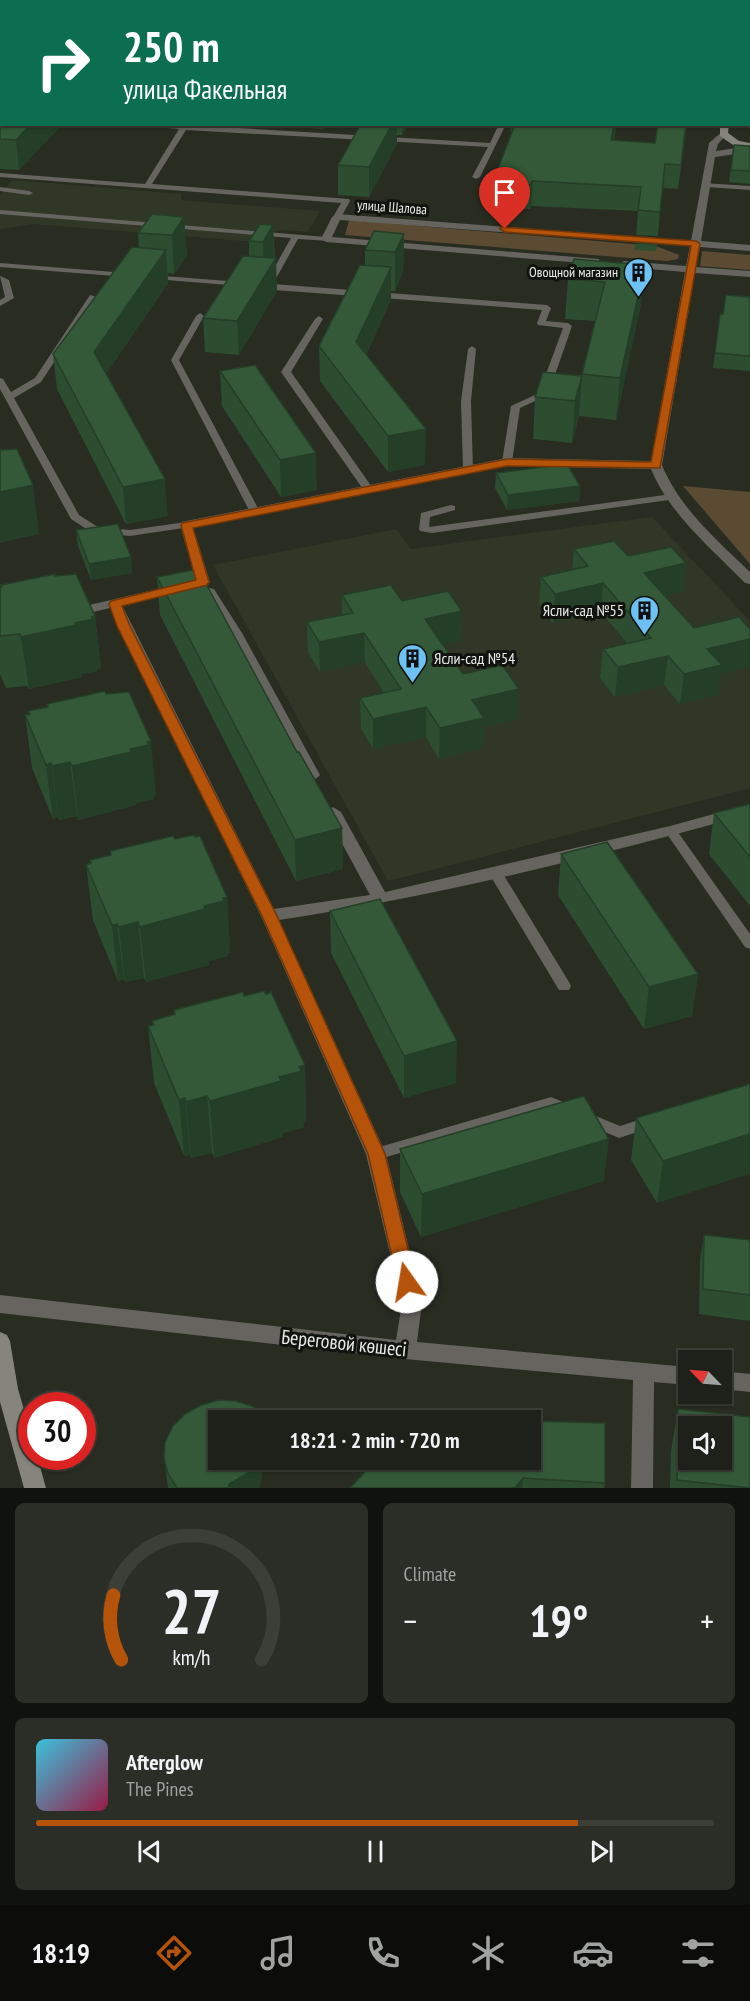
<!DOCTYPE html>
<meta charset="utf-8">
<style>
:root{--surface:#1e2119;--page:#2b2e26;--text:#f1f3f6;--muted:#a1a3a2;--line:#3c3e38;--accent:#b45309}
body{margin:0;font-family:"PT Sans Narrow",sans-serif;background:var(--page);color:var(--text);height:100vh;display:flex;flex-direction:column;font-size:22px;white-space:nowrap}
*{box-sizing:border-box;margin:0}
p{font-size:20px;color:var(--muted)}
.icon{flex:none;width:33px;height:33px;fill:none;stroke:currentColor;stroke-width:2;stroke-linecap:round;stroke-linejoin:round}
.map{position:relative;height:1488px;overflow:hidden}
.side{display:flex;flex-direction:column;gap:15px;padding:15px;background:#10120e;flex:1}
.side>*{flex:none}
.banner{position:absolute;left:0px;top:0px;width:750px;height:126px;box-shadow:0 2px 4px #0004,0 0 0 2px var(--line);background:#0b6e4f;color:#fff;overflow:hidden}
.needle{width:39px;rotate:295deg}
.fabs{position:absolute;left:678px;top:1350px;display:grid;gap:12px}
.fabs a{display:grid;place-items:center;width:54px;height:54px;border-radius:0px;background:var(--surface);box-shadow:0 2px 4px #0004,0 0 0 2px var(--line);font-size:30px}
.speed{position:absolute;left:18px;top:1392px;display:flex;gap:12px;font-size:30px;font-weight:700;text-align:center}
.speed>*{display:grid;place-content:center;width:78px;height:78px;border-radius:50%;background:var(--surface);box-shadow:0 2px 4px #0004,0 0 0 2px var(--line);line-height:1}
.speed .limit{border:9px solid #d22;background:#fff;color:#111}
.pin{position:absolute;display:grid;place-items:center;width:51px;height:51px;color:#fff;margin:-62px -26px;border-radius:50% 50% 50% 0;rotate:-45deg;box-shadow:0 0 6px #0007}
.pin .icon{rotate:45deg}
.me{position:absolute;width:66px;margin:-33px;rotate:347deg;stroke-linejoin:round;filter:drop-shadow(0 0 4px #0008)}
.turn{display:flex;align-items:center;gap:21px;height:126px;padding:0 24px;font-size:27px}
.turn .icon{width:78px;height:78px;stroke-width:2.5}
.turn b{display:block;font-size:42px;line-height:51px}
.big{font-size:45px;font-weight:800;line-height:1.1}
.side .widget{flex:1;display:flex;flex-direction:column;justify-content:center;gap:9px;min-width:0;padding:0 21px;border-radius:9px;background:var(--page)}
.side .dial{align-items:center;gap:0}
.dial svg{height:156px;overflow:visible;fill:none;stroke:var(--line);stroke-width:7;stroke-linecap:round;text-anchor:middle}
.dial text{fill:var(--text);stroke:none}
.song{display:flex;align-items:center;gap:18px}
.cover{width:72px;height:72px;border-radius:9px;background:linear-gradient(135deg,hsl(190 70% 55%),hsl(340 70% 35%))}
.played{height:6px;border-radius:3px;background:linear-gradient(90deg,var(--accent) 80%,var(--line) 80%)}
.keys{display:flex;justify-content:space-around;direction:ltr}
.heat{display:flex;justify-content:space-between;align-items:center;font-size:33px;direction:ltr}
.side .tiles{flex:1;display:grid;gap:15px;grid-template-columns:1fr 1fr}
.widget:last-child{grid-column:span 2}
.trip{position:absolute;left:208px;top:1410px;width:333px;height:60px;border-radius:0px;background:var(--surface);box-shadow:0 2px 4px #0004,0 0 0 2px var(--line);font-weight:800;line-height:60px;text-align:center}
.dock{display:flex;height:96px;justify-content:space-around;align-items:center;background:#0c0d0a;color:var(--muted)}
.dock .icon{width:42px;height:42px}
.dock .active{color:var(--accent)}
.dock b{font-size:27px;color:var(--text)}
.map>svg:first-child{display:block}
</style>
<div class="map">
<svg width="750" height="1488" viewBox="0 0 750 1488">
<rect width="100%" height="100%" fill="#282c21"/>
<g fill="#313727">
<polygon points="12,180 181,194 181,200 320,211 308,232 285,230 273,232 267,243 33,224 0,229 0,195"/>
<polygon points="652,517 750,621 750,788 388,881 213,565 396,529 411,549"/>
</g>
<g fill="#5a4b32">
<polygon points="349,220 656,246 679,255 678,259 667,261 345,235"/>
<polygon points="702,251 750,255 750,270 700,266"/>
<polygon points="683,486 750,492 750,564"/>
</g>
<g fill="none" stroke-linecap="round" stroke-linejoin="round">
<g fill="#65645f" fill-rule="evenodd">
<rect x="742" y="0" width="6" height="2"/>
<rect x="748" y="29" width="2" height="4"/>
<rect x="748" y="87" width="2" height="5"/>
<polygon points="123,124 172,124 490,143 499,124 506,124 480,177 476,179 472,177 488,147 186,130 152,184 349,199 350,201 340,219 337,219 333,217 341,203 0,177 0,173 145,184 179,129"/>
<polygon points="703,183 750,186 750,190 706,187 703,187"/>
<polygon points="0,187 29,191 33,193 29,195 0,191"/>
<polygon points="0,210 326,237 329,237 329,241 298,239 273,284 547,305 551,308 546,321 568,323 572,326 548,395 520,408 512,462 507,465 502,462 511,406 539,393 563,328 538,325 537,323 542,310 261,289 257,286 265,284 291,238 0,214"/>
<polygon points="0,263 127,273 131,275 127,277 0,267"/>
<polygon points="151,275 241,282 245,284 241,286 154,279 150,277"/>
<polygon points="0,276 9,280 14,298 0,306 0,300 5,297"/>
<polygon points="90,295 97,297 41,382 14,398 79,515 98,527 130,530 186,522 191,525 190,527 130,536 91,532 71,519 0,389 0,378 3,379 11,392 35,378"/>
<polygon points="200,313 204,316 179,360 260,512 259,514 255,515 250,512 171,360 196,316"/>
<polygon points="319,316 323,319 291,372 374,490 373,492 365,492 281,372 315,319"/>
<polygon points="472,346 476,349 471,401 473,470 468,473 463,470 461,401 468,349"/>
<polygon points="672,494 676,495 676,499 432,533 420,531 419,529 421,513 451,505 455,506 455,510 430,517 429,527"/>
<polygon points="671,827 675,828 750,934 750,949 745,947 667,834 665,831 667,828"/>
<polygon points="495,868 500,869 569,982 571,986 569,990 559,990 488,872"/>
<polygon points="551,1097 575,1107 577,1111 575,1115 570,1117 550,1109 376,1160 371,1158 368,1154 371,1150 376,1148"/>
<polygon points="586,1112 620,1126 648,1117 653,1119 656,1123 653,1127 619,1138 581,1122 579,1118 581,1114"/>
</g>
<g fill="#65645f" fill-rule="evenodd">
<polygon points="173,0 181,0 172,2"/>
<polygon points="422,0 430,0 421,2"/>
<path d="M723,131l4,3 -9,10 -2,7 34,-5v6l-35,5 -14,84 49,4v6l-50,-4 -4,20 54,4v6l-55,-4 -33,192c18,44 55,75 88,107v12l-5,-1c-34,-35 -75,-68 -94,-114l-144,-3 -314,61 17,55 -2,3 -86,20 152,304 96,-14 -45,-83 8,-5 8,5 44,80 285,-66 80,-22v10c-155,43 -312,82 -471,106l107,234 36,149 -5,39 271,25v18l-34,-3 -1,106h-22l2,-108 -228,-21 -405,-46v-18l396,45 6,-37 -36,-149 -105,-238 -151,-308 -37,9 -7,-4 2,-3 128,-30 -16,-55 1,-3 326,-64 144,3 34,-189 -61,-5 -5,-3 5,-3 62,5 4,-20 -350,-26 -8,17 267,22v4l-4,1 -269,-22 -5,-3 11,-22 5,-3 354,27 18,-98z"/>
<polygon points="209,588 214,589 242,633 320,775 317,778 312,780 304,775 228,633 202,592"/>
<polygon points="722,1371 750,1374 750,1392 722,1389"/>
</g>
<g fill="#85857c" fill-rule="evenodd">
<polygon points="720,124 729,124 728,133 739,141 750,143 750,149 733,145 720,136"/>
<polygon points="0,1332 7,1335 10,1341 18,1389 32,1437 32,1456 37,1456 46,1488 24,1488 0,1402"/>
</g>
</g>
<g fill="#2c4d30">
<polygon points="0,0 160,0 159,2 2,2 2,80 0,80"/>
<polygon points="529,0 668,0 668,2 528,2"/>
<polygon points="0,124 57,124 58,129 19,170 0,169"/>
<polygon points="291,124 326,124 323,129 291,127"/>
<polygon points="361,124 411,124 409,128 406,128 402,135 397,135 397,144 369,197 338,195 338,165"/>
<polygon points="511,124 617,124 614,141 655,143 658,124 687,124 678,189 662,188 658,236 636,235 638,211 531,206 530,209 492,206 493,182 511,134"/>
<polygon points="734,145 750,146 750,184 729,182"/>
<polygon points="184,217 187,256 174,274 168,273 168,283 106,374 168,516 126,524 57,389 53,354 139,248 138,233"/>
<polygon points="273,225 277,291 239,355 205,352 203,318 249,256 249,241"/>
<polygon points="404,234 403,272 395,291 391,291 391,300 366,355 425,465 388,472 320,381 319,346 365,265 365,250"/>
<polygon points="636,237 658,239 656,251 635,250"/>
<polygon points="574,259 641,304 616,420 579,416 572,443 533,439 535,397 582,376 595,321 565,319 568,279"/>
<polygon points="750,297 750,371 713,368 720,314 723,314"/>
<polygon points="220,371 317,490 281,497 222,406"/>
<polygon points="496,473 580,486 579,501 507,510 495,488"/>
<polygon points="76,530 131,557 132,573 91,580 78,546"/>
<polygon points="574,549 686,563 683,592 665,596 720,674 718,695 680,704 664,685 615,697 600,678 603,649 627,643 601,612 553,623 539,605 541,577 572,570"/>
<polygon points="55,576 95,616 101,668 98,669 98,671 82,674 82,677 29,689 27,686 6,688 0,674 0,587"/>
<polygon points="157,577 342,828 343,869 296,881 160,615"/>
<polygon points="342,595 402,601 462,611 461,640 442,644 463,674 519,689 518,719 484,727 483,748 439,759 426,737 373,749 361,728 360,698 384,693 365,662 320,672 308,652 307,622 342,615"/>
<polygon points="106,694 156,795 154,796 154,799 136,803 136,805 78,820 77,816 59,820 58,817 53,819 32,768 25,715 29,714 28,711"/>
<polygon points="750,804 750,906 709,854 714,813"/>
<polygon points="175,839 227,897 230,952 228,953 228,956 209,961 209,965 146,982 144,978 125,982 124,979 118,981 93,920 86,865 90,864 90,860 111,855 110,851"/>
<polygon points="561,854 698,974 692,1016 644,1029 558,895"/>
<polygon points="330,911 456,1083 404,1098 331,953"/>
<polygon points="244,996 305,1065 306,1122 303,1123 304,1127 283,1133 283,1137 214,1158 212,1153 191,1158 190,1155 184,1156 154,1083 148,1026 152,1025 152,1021"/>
<polygon points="750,1084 657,1203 631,1160 636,1118"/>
<polygon points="400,1149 604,1181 421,1237 400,1192"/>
<polygon points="704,1235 750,1240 750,1321 699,1314 700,1260"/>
<polygon points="219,1400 236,1401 254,1407 268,1419 268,1420 219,1420 219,1460 261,1460 262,1477 259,1488 168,1488 164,1458 165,1442 173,1426 185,1414 201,1405"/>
<polygon points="678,1409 750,1488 670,1488 671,1451"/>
<polygon points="376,1460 605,1483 604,1488 350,1488"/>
</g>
<g fill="#243e27">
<polygon points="150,0 160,0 159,2 149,2"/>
<polygon points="31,124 57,124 58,129 19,170 16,140"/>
<polygon points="392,124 397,124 397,144 369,197 369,167"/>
<polygon points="402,124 406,124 406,128 402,135"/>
<polygon points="614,124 617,124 610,164 611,140"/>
<polygon points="686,124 686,136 678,189 681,165"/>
<polygon points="532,181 531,206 530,209 531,185"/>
<polygon points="184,217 187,256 174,274 172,235"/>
<polygon points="273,225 274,261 276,258 277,291 239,355 237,321 265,276 263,242"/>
<polygon points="404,234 403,272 395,291 395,252"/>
<polygon points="166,250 168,283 97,387 94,352"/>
<polygon points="645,265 641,304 616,420 620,378"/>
<polygon points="391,267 391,300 356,377 356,342"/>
<polygon points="582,376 579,418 572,443 575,401"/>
<polygon points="426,429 425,465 388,472 388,436"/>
<polygon points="316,453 317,490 281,497 280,460"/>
<polygon points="165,479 168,516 126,524 123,487"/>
<polygon points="33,485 39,534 0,543 0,492"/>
<polygon points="580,486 579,501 507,510 508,495"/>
<polygon points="131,557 132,573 91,580 89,564"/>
<polygon points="686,563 683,592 641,602 644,573"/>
<polygon points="603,583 601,612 553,623 555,594"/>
<polygon points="462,611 461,640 424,648 425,619"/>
<polygon points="95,616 101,668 98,669 98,671 82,674 82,677 29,689 21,637 75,623"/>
<polygon points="364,633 365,662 320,672 319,642"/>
<polygon points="750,639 750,667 720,674 718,695 680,704 684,674 707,649"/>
<polygon points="668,656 664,685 615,697 618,667"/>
<polygon points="519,689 518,719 484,727 483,748 439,759 440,728 472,700"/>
<polygon points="426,707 426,737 373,749 373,719"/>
<polygon points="151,741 156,795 154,796 154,799 136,803 136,805 78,820 72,766 130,749"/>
<polygon points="70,762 77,816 59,820 52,766"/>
<polygon points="51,763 58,817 53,819 46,765"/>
<polygon points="342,828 343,869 296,881 295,840"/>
<polygon points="227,897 230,952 228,953 228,956 209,961 209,965 146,982 140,927 204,906"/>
<polygon points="138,922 144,978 125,982 119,927"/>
<polygon points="117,924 124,979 118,981 112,925"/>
<polygon points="698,974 692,1016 644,1029 649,987"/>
<polygon points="457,1041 456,1083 404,1098 404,1056"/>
<polygon points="305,1065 306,1122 303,1123 304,1127 283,1133 283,1137 214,1158 210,1101 279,1077 299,1067"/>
<polygon points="207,1096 212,1153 191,1158 186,1102"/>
<polygon points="185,1098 190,1155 184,1156 179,1100"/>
<polygon points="750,1134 750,1174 657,1203 663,1161"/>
<polygon points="609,1139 604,1181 421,1237 422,1194"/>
<polygon points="258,1460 261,1460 262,1477 259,1488 229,1488 229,1484"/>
<polygon points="523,1478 522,1488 515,1488"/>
</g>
<g fill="#335938" stroke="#243e27" stroke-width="1.5" fill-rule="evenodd">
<polygon points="0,0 150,0 149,2 2,2 2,41 0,41"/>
<polygon points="266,0 339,0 338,2 265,2"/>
<polygon points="529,0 640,0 639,2 528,2"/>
<rect x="0" y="49" width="2" height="19"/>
<polygon points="2,123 2,124 31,124 16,140 0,139 0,124"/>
<polygon points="361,124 392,124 369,167 338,165"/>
<polygon points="515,124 614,124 611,140 655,143 658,124 686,124 681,165 665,164 660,212 638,210 641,187 532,181 531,185 493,182"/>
<polygon points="734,145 750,146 750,171 731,170"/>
<polygon points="152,214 184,217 172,235 138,233"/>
<polygon points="260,224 273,225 263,242 249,241"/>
<polygon points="374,231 404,234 395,252 365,250"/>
<polygon points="636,237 658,239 657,244 635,243"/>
<polygon points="132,247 166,250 94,352 165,479 123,487 53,354"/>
<polygon points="243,256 276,258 237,321 203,318"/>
<polygon points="574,259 645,265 620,378 582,374 605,282 568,279"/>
<polygon points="360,265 391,267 356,342 426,429 388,436 319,346"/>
<polygon points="726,295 750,297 750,356 715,353 720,314 723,314"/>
<polygon points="255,365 316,453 280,460 220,371"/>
<polygon points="543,372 582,376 575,401 535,397"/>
<polygon points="17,449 33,485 0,492 0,450"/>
<polygon points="567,464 580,486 508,495 496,473"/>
<polygon points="118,524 131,557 89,564 76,530"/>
<polygon points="614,541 628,556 671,547 686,563 644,573 694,628 739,617 750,629 750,639 707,649 722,665 684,674 668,656 618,667 603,649 651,638 603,583 555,594 541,577 588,566 574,549"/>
<polygon points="198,569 297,752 299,752 342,828 295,840 157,577"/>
<polygon points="55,574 55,576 76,574 95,616 92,617 93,619 75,623 76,625 21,637 20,634 0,636 0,587 2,587 1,585"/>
<polygon points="391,585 402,601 448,591 462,611 425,619 463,674 502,665 519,689 472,700 484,718 440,728 426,707 373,719 360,698 401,689 364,633 319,642 307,622 353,613 342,595"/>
<polygon points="105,691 106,694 129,692 151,741 147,742 149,745 130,749 131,752 72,766 70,762 52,766 51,763 46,765 25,715 30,714 28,711 48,707 47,704"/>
<polygon points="750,804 750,857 714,813"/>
<polygon points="194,835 195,837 200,836 227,897 223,898 224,901 204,906 205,909 140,927 138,922 119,927 117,924 112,925 86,865 91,863 90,860 111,855 110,851 173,836 175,839"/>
<polygon points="607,842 698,974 649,987 561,854"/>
<polygon points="380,899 457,1041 404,1056 330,911"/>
<polygon points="264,991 266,994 271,992 305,1065 299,1067 302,1071 279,1077 281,1081 210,1101 207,1096 186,1102 185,1098 179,1100 148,1026 154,1025 152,1021 175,1014 174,1010 243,992 244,996"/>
<polygon points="750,1084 750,1134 663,1161 636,1118"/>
<polygon points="584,1096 609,1139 422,1194 400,1149"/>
<polygon points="704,1235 750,1240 750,1295 703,1289"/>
<polygon points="219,1400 236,1401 254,1407 268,1419 266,1420 219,1420 219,1460 258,1460 257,1463 250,1472 229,1484 229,1488 177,1488 168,1474 164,1458 165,1442 173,1426 185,1414 201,1405"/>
<path d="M678,1409l72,8v71l-73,-8zM688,1426h34v34h-34z"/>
<polygon points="531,1421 605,1423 605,1483 523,1478 515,1488 350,1488 376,1460 531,1460"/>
</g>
<polygon fill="#b45309" stroke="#753606" stroke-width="1.5" points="501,227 696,241 700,244 660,468 507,466 193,528 209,582 207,585 122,606 130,626 277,916 385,1154 416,1282 414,1287 407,1290 400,1287 398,1282 368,1154 262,916 117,626 109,604 111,601 196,580 181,525 182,523 507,459 651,462 691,246 505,232 500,229"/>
<defs>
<symbol id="building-pin" viewBox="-11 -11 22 30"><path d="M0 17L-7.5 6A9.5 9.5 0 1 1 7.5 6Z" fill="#6dc2f3" stroke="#11130f"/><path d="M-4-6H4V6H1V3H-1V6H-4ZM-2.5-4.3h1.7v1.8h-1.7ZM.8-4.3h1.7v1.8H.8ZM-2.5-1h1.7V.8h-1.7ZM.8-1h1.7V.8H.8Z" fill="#111"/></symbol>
</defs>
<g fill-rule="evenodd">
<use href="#building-pin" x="622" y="256" width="33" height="45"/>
<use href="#building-pin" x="628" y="594" width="33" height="45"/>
<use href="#building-pin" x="396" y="642" width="33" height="45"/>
</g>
<g text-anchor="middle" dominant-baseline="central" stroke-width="6" stroke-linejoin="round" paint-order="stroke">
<g font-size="14" fill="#e9ece5" stroke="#11130f">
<text transform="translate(392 207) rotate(4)">улица Шалова</text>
</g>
<g font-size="14" fill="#e9ece5" stroke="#11130f" text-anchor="end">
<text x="618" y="272">Овощной магазин</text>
</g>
<g font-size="16" fill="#e9ece5" stroke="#11130f" text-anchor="end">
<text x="624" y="610">Ясли-сад №55</text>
<text x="434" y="658" text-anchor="start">Ясли-сад №54</text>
</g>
<g font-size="20" fill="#e9ece5" stroke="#11130f">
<text transform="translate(344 1343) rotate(6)">Береговой көшесі</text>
</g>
</g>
</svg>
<div class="fabs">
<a><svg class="needle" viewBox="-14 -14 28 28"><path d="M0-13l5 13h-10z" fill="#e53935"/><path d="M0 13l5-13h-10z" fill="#a1a3a2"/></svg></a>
<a><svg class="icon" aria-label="sound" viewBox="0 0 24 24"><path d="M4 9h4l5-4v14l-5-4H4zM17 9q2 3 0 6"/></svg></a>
</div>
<div class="speed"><div class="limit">30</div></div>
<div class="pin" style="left:505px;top:229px;background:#d93025"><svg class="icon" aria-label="arrive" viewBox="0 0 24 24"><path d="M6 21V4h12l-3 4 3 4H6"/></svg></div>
<svg class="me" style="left:407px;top:1282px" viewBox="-20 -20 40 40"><circle r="19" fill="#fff"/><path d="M0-13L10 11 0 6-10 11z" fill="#b45309"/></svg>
<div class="trip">18:21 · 2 min · 720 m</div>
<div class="banner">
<div class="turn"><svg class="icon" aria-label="right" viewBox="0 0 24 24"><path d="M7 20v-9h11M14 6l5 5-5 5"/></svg><div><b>250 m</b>улица Факельная</div></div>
</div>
</div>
<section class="side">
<div class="tiles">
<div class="widget dial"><svg viewBox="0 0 100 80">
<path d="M14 69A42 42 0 1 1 86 69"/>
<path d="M14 69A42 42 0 0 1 10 36" stroke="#b45309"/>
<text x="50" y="56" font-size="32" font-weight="700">27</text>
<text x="50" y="72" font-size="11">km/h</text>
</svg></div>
<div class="widget"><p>Climate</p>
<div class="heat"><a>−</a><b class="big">19°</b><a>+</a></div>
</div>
<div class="widget">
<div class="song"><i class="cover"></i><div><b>Afterglow</b><p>The Pines</p></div></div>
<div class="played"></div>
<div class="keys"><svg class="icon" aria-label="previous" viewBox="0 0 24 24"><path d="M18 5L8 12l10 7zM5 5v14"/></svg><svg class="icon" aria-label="pause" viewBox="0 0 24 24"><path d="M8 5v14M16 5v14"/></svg><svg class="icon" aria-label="next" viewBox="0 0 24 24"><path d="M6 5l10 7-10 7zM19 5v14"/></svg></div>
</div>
</div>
</section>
<nav class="dock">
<b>18:19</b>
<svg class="icon active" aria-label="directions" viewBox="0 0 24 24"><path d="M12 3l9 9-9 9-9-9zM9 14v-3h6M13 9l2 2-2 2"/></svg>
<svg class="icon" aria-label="music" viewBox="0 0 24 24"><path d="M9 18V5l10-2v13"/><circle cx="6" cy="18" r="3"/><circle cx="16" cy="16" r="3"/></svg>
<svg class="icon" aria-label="phone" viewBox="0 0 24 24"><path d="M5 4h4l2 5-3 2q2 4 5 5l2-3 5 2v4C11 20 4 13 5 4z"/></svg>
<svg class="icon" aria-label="climate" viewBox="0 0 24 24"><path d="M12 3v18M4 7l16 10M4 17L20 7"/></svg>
<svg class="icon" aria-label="car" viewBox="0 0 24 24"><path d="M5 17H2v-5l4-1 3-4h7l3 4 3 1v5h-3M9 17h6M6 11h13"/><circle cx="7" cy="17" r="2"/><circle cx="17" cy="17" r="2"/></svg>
<svg class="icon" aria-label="filters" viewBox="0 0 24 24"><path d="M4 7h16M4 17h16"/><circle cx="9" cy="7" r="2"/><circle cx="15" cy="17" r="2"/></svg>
</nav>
